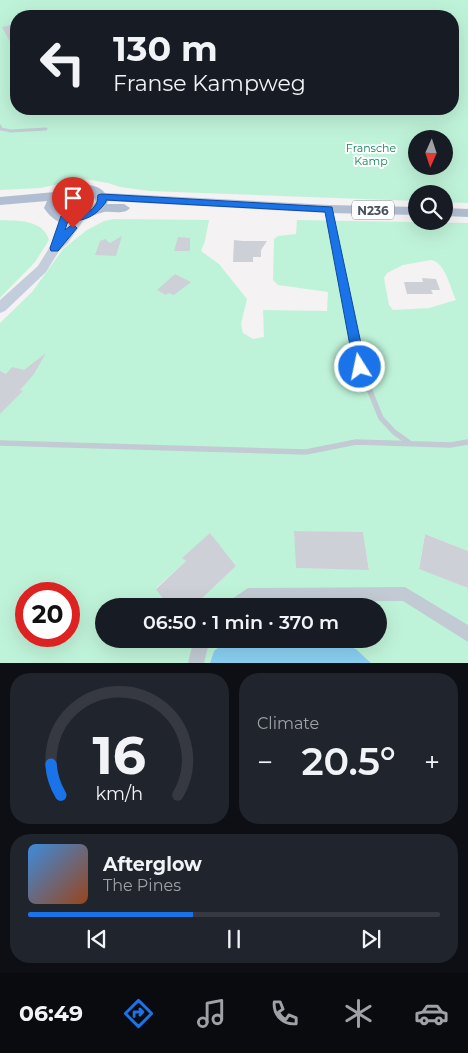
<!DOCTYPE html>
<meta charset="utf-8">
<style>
:root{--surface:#171b24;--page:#20242c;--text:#f1f3f6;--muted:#9ea1a6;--line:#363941;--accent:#1a73e8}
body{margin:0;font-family:Montserrat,sans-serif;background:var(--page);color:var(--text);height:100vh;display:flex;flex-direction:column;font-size:19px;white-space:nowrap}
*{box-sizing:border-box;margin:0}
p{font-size:16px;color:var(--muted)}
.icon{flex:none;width:28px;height:28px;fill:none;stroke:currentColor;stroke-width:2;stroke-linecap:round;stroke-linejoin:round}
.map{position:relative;height:663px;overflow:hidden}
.panel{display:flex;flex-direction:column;gap:10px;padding:10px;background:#0d0f14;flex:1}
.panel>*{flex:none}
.hud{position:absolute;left:10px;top:10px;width:449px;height:105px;border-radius:20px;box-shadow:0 5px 20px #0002;background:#171b24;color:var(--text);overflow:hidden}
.needle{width:32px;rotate:183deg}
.tools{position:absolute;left:408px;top:130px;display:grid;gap:10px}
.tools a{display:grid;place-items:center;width:45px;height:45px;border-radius:50%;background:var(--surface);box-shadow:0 5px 20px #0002;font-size:25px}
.speed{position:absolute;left:15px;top:582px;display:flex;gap:10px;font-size:25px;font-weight:700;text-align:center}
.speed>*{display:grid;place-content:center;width:65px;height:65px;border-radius:50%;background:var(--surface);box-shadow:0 5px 20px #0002;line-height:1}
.speed .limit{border:8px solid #d22;background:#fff;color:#111}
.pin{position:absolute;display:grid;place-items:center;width:42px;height:42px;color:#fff;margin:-51px -21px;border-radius:50% 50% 50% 0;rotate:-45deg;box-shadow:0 0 5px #0007}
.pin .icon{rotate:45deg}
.me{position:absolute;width:55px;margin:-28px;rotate:350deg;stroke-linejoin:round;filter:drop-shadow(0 0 4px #0008)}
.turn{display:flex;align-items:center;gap:18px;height:105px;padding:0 20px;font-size:22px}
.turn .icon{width:65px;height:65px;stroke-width:2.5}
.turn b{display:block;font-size:35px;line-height:42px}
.big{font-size:38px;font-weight:600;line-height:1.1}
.panel .card{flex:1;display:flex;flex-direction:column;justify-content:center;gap:8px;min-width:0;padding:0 18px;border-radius:20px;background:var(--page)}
.panel .dial{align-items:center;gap:0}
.dial svg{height:130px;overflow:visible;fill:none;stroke:var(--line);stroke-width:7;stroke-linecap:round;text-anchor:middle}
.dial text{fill:var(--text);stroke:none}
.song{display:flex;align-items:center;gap:15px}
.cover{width:60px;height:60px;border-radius:8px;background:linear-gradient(135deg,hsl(210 70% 55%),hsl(20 70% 35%))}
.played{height:5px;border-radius:2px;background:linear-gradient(90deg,var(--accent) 40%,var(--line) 40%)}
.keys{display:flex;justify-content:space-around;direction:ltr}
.heat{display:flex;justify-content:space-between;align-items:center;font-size:28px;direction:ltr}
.panel .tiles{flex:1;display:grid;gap:10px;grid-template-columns:1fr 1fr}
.card:last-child{grid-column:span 2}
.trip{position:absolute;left:95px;top:598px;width:292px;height:50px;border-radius:25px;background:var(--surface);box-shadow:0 5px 20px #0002;font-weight:600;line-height:50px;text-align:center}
.dock{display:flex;height:80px;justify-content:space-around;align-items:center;background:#090b0e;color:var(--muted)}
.dock .icon{width:35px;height:35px}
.dock .selected{color:var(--accent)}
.dock b{font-size:22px;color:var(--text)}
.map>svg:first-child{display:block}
</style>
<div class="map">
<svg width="468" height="663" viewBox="0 0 468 663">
<rect width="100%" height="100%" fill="#f4f2f2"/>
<g fill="#bff3d9" fill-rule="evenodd">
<path d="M0,0h468v203l-24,-1v-8h-28v7l-267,-10 -29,-4 -12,-4 -24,-4 -44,9 -40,2zM16,16h436v93h-436zM416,139h28v27h-28z"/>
<path d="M114,219l95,1 -4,21 -4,10 18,13 28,35 -6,25 2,9 10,6 11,-2 -1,-27 64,1 1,-19 -50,-7 -5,-5 1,-41 4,-3 18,-2 1,-14 171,3v328l-43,-17 -6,34 49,20v75h-97l-15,-14 -26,-10h49v-33h-185l42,-40 -26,-32 -27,24 3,3 -30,27 12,18h-64v33h125l-15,12 -4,12h-210v-340l32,-31 31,-43 24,-19 17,-9zM431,260c15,3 19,28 25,40l-27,8 -36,2 -4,-5 -5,-27 3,-5 16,-8zM294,531l69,2 6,36 -72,-1zM26,594h43v42h-43z"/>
<path d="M0,220c17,1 43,-1 49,20l-14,22 -35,36z"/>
</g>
<polygon fill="#8ad1f3" points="229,639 330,639 356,649 371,663 210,663 214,651"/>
<g fill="#ced0d7">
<polygon points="16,24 16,53 2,27"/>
<polygon points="122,236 116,256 95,255 100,241 105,239 110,243"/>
<polygon points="178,237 190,238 190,251 174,251"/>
<polygon points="234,240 243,241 267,241 261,250 261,257 253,257 253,262 233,262"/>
<polygon points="175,274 191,282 174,295 168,293 166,295 157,290"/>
<polygon points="422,278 436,279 440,290 431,290 433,294 407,294 404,282 423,282"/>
<polygon points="46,353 34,374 20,390 23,391 0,414 0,371 6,374 12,367 24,370"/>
<polygon points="294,531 363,532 369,570 296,568"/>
<polygon points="210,533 236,566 194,606 168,606 156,589 186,561 182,558"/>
<polygon points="425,534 468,551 468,588 419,569"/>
</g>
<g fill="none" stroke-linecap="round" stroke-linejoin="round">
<polyline stroke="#c2cbd4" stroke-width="3" points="0,126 1,129 11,131 46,129"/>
<polyline stroke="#c2cbd4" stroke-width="4.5" points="329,209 346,297"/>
<g stroke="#c2cbd4" stroke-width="5.5">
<polyline points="346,296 360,367 381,418 394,432 408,442"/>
<polyline points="0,443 306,452 356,442 450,445 468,442"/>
</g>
<g fill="#c2cbd4" fill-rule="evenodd">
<polygon points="405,587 468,625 468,642 403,601 250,602 245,606 227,606 229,601 248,588"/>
<polygon points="194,639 210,639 204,663 188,663"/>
</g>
<polygon fill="#c4cddc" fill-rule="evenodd" points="79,215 85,218 68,243 59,251 46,272 5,311 0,313 0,300 38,266 51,245 60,237 75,216"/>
<g fill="#b1bed2" fill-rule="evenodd">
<path d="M73,184c11,0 25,0 32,9l224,12 87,2v8l-87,-2 -221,-12 -1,3h17l6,4c-6,7 -17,3 -26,4 -24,6 -41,24 -60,-4l3,-7 -47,4v-8l55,-5zM75,192h11l7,3 3,7c-9,11 -29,20 -40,6l3,-8z"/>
<polygon points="444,208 468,209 468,217 444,216"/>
</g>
</g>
<path fill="#1a73e8" stroke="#114b97" d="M101,194l231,13 34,160 -2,4h-8l-2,-4 -29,-155 -219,-12v2c-9,13 -21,20 -38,19l-3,9 8,-6 4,4 -19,23h-7l-1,-3 11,-32c11,-2 30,1 36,-14 1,-2 0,-5 1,-7z"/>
<g text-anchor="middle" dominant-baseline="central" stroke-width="4" stroke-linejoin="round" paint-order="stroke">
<g font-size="11" fill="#118457" stroke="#fff">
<text x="371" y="148">Fransche<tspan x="371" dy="13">Kamp</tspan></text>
</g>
<rect fill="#fff" stroke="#7f8790" stroke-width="1" x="352" y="200.5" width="42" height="19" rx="4"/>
<g font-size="12" font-weight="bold" fill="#485361">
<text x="373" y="210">N236</text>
</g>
</g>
</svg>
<div class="tools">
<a><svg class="needle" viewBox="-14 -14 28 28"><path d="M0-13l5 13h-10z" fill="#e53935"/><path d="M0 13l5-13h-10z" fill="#9ea1a6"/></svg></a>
<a><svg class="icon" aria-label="search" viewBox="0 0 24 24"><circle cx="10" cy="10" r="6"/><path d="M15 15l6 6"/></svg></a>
</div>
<div class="speed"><div class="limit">20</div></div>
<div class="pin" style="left:73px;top:228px;background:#d93025"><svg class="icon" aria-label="arrive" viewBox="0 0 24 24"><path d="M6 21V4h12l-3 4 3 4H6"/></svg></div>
<svg class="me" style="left:360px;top:367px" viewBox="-20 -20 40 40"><circle r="17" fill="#1a73e8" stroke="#fff" stroke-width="3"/><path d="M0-11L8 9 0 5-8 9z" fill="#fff"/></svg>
<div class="trip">06:50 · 1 min · 370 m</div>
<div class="hud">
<div class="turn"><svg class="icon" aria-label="left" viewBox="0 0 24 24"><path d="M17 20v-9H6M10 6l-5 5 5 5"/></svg><div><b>130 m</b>Franse Kampweg</div></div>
</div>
</div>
<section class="panel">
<div class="tiles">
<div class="card dial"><svg viewBox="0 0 100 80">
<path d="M14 69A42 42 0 1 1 86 69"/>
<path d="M14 69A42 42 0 0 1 8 50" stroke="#1a73e8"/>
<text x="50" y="56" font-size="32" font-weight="700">16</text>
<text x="50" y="72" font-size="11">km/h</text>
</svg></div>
<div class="card"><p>Climate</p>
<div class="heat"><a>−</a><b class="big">20.5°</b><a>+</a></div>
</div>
<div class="card">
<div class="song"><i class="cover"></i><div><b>Afterglow</b><p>The Pines</p></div></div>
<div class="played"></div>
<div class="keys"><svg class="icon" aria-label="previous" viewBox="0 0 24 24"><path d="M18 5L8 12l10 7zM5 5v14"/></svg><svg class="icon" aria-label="pause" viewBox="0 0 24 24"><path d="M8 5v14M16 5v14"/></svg><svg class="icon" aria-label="next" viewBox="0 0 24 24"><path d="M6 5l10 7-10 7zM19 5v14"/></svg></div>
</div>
</div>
</section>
<nav class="dock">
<b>06:49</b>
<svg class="icon selected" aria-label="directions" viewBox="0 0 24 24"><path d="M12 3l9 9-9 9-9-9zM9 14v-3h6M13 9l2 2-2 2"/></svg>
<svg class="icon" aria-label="music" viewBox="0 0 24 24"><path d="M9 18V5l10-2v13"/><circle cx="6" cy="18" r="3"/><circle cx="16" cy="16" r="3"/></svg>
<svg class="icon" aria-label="phone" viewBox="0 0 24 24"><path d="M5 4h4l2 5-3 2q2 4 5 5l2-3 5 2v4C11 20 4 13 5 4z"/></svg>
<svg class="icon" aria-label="climate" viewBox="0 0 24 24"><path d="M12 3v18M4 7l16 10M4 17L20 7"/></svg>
<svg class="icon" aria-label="car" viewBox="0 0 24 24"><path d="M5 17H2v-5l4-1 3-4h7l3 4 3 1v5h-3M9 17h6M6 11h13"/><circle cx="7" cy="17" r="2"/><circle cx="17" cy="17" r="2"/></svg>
</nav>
